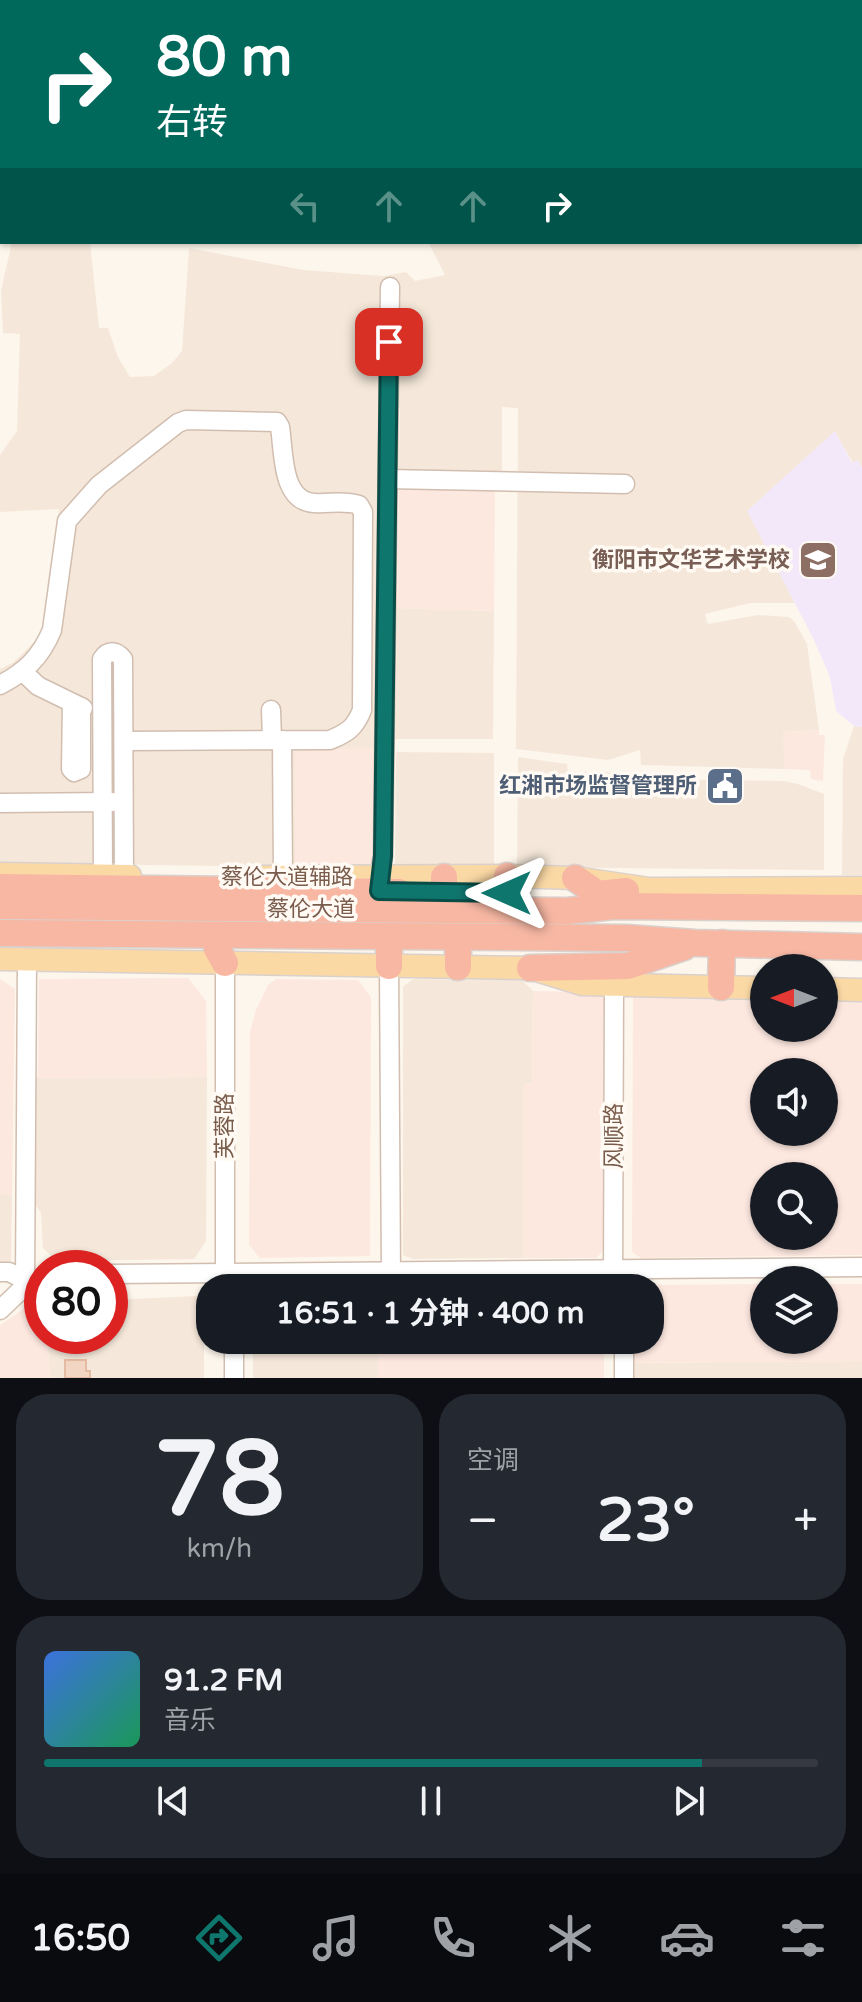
<!DOCTYPE html>
<html lang="zh">
<meta charset="utf-8">
<style>
:root{--surface:#171b24;--page:#242831;--text:#f1f3f6;--muted:#9ea1a6;--line:#363941;--accent:#0f766e}
body{margin:0;font-family:"Varela Round","Noto Sans SC",sans-serif;background:var(--page);color:var(--text);height:100vh;display:flex;flex-direction:column;font-size:30px;white-space:nowrap}
*{box-sizing:border-box;margin:0}
p{font-size:26px;color:var(--muted)}
.icon{flex:none;width:44px;height:44px;fill:none;stroke:currentColor;stroke-width:2;stroke-linecap:round;stroke-linejoin:round}
.map{position:relative;height:1378px;overflow:hidden}
.side{display:flex;flex-direction:column;gap:16px;padding:16px;background:#0d0f14;flex:1}
.side>*{flex:none}
.top-card{position:absolute;left:0px;top:0px;width:862px;height:244px;box-shadow:0 2px 6px #0004;background:#00695c;color:#fff;overflow:hidden}
.needle{width:52px;rotate:270deg}
.controls{position:absolute;left:750px;top:954px;display:grid;gap:16px}
.controls a{display:grid;place-items:center;width:88px;height:88px;border-radius:50%;background:var(--surface);box-shadow:0 2px 6px #0004;font-size:40px}
.speed{position:absolute;left:24px;top:1250px;display:flex;gap:16px;font-size:40px;font-weight:700;text-align:center}
.speed>*{display:grid;place-content:center;width:104px;height:104px;border-radius:50%;background:var(--surface);box-shadow:0 2px 6px #0004;line-height:1}
.speed .limit{border:12px solid #d22;background:#fff;color:#111}
.pin{position:absolute;display:grid;place-items:center;width:68px;height:68px;color:#fff;margin:-34px;border-radius:16px;box-shadow:0 4px 12px #0006}
.me{position:absolute;width:88px;margin:-44px;rotate:270deg;stroke-linejoin:round;filter:drop-shadow(0 0 6px #0008)}
.turn{display:flex;align-items:center;gap:28px;height:168px;padding:0 24px;font-size:36px}
.turn .icon{width:104px;height:104px;stroke-width:2.5}
.turn b{display:block;font-size:56px;line-height:68px}
.lanes{display:flex;align-items:center;height:76px;padding:0 24px;background:#0003;justify-content:center;gap:40px;direction:ltr}
.lanes .off{opacity:.35}
.big{font-size:60px;font-weight:700;line-height:1.1}
.side .card{flex:1;display:flex;flex-direction:column;justify-content:center;gap:12px;min-width:0;padding:0 28px;border-radius:32px;background:var(--page)}
.side .dial{align-items:center;gap:0}
.dial b{font-size:104px;line-height:1}
.song{display:flex;align-items:center;gap:24px}
.cover{width:96px;height:96px;border-radius:12px;background:linear-gradient(135deg,hsl(220 70% 55%),hsl(150 70% 35%))}
.played{height:8px;border-radius:4px;background:linear-gradient(90deg,var(--accent) 85%,var(--line) 85%)}
.keys{display:flex;justify-content:space-around;direction:ltr}
.heat{display:flex;justify-content:space-between;align-items:center;font-size:44px;direction:ltr}
.side .tiles{flex:1;display:grid;gap:16px;grid-template-columns:1fr 1fr}
.card:last-child{grid-column:span 2}
.trip{position:absolute;left:196px;top:1274px;width:468px;height:80px;border-radius:32px;background:var(--surface);box-shadow:0 2px 6px #0004;font-weight:700;line-height:80px;text-align:center}
.menu{display:flex;height:128px;justify-content:space-around;align-items:center;background:#090b0e;color:var(--muted)}
.menu .icon{width:56px;height:56px}
.menu .active{color:var(--accent)}
.menu b{font-size:36px;color:var(--text)}
.map>svg:first-child{display:block}
</style>
<div class="map">
<svg width="862" height="1378" viewBox="0 0 862 1378">
<rect width="100%" height="100%" fill="#fdf6ec"/>
<g fill="#f5e8da">
<polygon points="203,0 862,0 862,468 858,460 853,463 835,432 748,511 795,603 750,603 705,614 708,624 758,615 789,617 794,621 807,644 819,730 784,732 784,769 641,765 640,750 608,760 516,749 518,408 502,407 502,473 399,471 400,409 383,398 379,749 295,867 0,863 0,669 14,662 39,637 44,626 59,509 0,512 0,455 17,431 20,334 3,333 1,291 12,242 90,242 99,328 108,328 118,357 130,377 154,376 172,363 182,351 189,248 303,270 384,276 406,272 415,281 445,275 428,242 860,242 860,2"/>
<polygon points="397,608 494,611 493,739 395,739"/>
<polygon points="854,726 862,727 862,875 842,875 843,759"/>
<polygon points="396,752 494,753 494,868 395,867"/>
<polygon points="518,757 567,764 568,772 605,772 656,779 784,781 798,784 824,794 824,870 517,867"/>
<polygon points="413,979 522,980 533,991 532,1083 523,1084 523,1258 413,1259 403,1255 403,987"/>
<polygon points="207,1077 206,1241 194,1259 57,1261 43,1248 41,1213 34,1203 34,1078"/>
<polygon points="0,1195 12,1195 11,1268 0,1268"/>
<polygon points="197,1296 204,1309 204,1378 50,1378 47,1336 110,1336 110,1300"/>
<rect x="253" y="1340" width="125" height="38"/>
<polygon points="862,1361 862,1378 634,1378 634,1363"/>
</g>
<g fill="#fde8e0" fill-rule="evenodd">
<polygon points="399,487 495,488 494,611 397,608"/>
<polygon points="819,730 819,735 825,735 823,781 811,779 810,770 784,769 783,732"/>
<polygon points="295,748 379,749 378,860 371,868 295,867"/>
<polygon points="188,978 206,1001 207,1077 38,1078 39,979"/>
<polygon points="0,979 15,989 12,1195 0,1195"/>
<polygon points="276,979 358,980 371,997 370,1256 260,1258 249,1245 250,1032 256,1010 268,985"/>
<polygon points="533,991 602,992 607,999 603,1251 596,1258 523,1258 523,1084 532,1083"/>
<path d="M764,995v33h60v-32l38,1v258l-221,3 -9,-6 1,-256zM764,1072h60v60h-60zM764,1176h60v60h-60z"/>
<polygon points="764,1284 764,1340 824,1340 824,1284 862,1284 862,1361 634,1363 634,1340 650,1340 650,1288 642,1288 645,1285"/>
<polygon points="42,1303 42,1336 47,1336 50,1378 0,1378 0,1325 31,1304"/>
<rect x="378" y="1340" width="226" height="38"/>
</g>
<polygon fill="#f3e8fa" points="835,431 852,463 858,460 862,468 862,727 854,726 836,711 830,677 814,640 747,511"/>
<polygon fill="#f3d5c3" stroke="#e6bba3" stroke-width="2" points="65,1360 86,1360 86,1371 90,1371 90,1378 65,1378"/>
<g fill="none" stroke-linecap="round" stroke-linejoin="round">
<defs>
<g id="minor">
<polyline points="160,0 162,2"/>
<polyline points="860,176 862,176"/>
<polyline points="388,479 625,484"/>
<polyline points="22,671 38,686 83,708"/>
<path d="M0,685c25,-13 41,-28 52,-55l15,-109 32,-36 79,-62 8,-3 91,2 3,5c4,25 1,74 34,76 15,1 30,-3 45,2l4,7 -1,198c-7,18 -15,23 -32,30l-206,1"/>
<polyline points="72,703 71,769 74,772 81,769 81,707"/>
<polyline points="271,710 272,740"/>
<polyline points="282,740 283,877"/>
<polyline points="0,803 113,802"/>
<path d="M103,875l-1,-216c6,-9 14,-9 21,0l1,217"/>
<polyline points="379,876 383,856 390,287"/>
<polyline points="389,966 391,1278"/>
<polyline points="0,1272 9,1272 25,1280"/>
<polyline points="110,1274 862,1267"/>
<polyline points="25,1286 27,960"/>
<polyline points="225,1288 225,963"/>
<polyline points="613,1288 614,985"/>
<polyline points="0,1310 25,1286 42,1283"/>
<polyline points="234,1378 234,1340"/>
<polyline points="624,1378 624,1340"/>
</g>
<g id="major">
<polyline points="0,874 130,876"/>
<polyline points="240,877 507,876 575,878 649,889 862,888"/>
<polyline points="0,959 530,968 582,984 764,988"/>
<polyline points="824,989 862,990"/>
</g>
<g id="highway">
<polyline points="507,876 507,893"/>
<polyline points="444,877 444,892"/>
<polyline points="575,878 598,894 626,891"/>
<polyline points="0,887 399,892"/>
<polyline points="0,906 567,911 614,906 862,908"/>
<polyline points="0,933 627,938 695,943 862,947"/>
<polyline points="217,949 225,963"/>
<polyline points="389,950 389,966"/>
<polyline points="458,951 458,967"/>
<polyline points="530,968 628,966 684,947"/>
<polyline points="721,987 722,943"/>
</g>
</defs>
<use href="#minor" stroke="#d1beb0" stroke-width="21"/>
<use href="#major" stroke="#dad1cd" stroke-width="25"/>
<use href="#highway" stroke="#dad1cd" stroke-width="29"/>
<use href="#minor" stroke="#fff" stroke-width="18"/>
<use href="#major" stroke="#fbd9a5" stroke-width="22"/>
<use href="#highway" stroke="#f7b7a3" stroke-width="26"/>
</g>
<g fill="none" stroke-linecap="round" stroke-linejoin="round">
<defs>
<polyline id="route" points="389,342 383,856 379,891 507,893"/>
</defs>
<use href="#route" stroke="#0a4d48" stroke-width="20"/>
<use href="#route" stroke="#0f766e" stroke-width="14"/>
</g>
<defs>
<symbol id="school-square" viewBox="-11 -11 22 22"><rect x="-9" y="-9" width="18" height="18" rx="4" fill="#8d6e63" stroke="#fffaf3"/><path d="M0-5L7-2L0 1L-7-2ZM-4 1L0 2.5L4 1V4Q0 6-4 4Z" fill="#fff"/></symbol>
<symbol id="civic-square" viewBox="-11 -11 22 22"><rect x="-9" y="-9" width="18" height="18" rx="4" fill="#5c6f8a" stroke="#fffaf3"/><path d="M-.6-6.5H3V-4.5H.6V-3L4-1V1h2V6H-6V1h2V-1L-.6-3ZM-1.2 2.5V6h2.4V2.5Z" fill="#fff"/></symbol>
</defs>
<g fill-rule="evenodd">
<use href="#school-square" x="796" y="538" width="44" height="44"/>
<use href="#civic-square" x="703" y="764" width="44" height="44"/>
</g>
<g text-anchor="middle" dominant-baseline="central" stroke-width="7" stroke-linejoin="round" paint-order="stroke">
<g font-size="22" font-weight="bold" fill="#785e54" stroke="#fffaf3" text-anchor="end">
<text x="790" y="560">衡阳市文华艺术学校</text>
</g>
<g font-size="22" font-weight="bold" fill="#4e5e75" stroke="#fffaf3" text-anchor="end">
<text x="697" y="786">红湘市场监督管理所</text>
</g>
<g font-size="22" fill="#7a5c4d" stroke="#fffaf3">
<text x="287" y="877">蔡伦大道辅路</text>
<text x="311" y="909">蔡伦大道</text>
<text transform="translate(225 1126) rotate(-90)">芙蓉路</text>
<text transform="translate(614 1136) rotate(-90)">风顺路</text>
</g>
</g>
</svg>
<div class="controls">
<a><svg class="needle" viewBox="-14 -14 28 28"><path d="M0-13l5 13h-10z" fill="#e53935"/><path d="M0 13l5-13h-10z" fill="#9ea1a6"/></svg></a>
<a><svg class="icon" aria-label="sound" viewBox="0 0 24 24"><path d="M4 9h4l5-4v14l-5-4H4zM17 9q2 3 0 6"/></svg></a>
<a><svg class="icon" aria-label="search" viewBox="0 0 24 24"><circle cx="10" cy="10" r="6"/><path d="M15 15l6 6"/></svg></a>
<a><svg class="icon" aria-label="layers" viewBox="0 0 24 24"><path d="M12 4l9 5-9 5-9-5zM3 14l9 5 9-5"/></svg></a>
</div>
<div class="speed"><div class="limit">80</div></div>
<div class="pin" style="left:389px;top:342px;background:#d93025"><svg class="icon" aria-label="arrive" viewBox="0 0 24 24"><path d="M6 21V4h12l-3 4 3 4H6"/></svg></div>
<svg class="me" style="left:507px;top:893px" viewBox="-20 -20 40 40"><path d="M0-17L14 15 0 8-14 15z" fill="#0f766e" stroke="#fff" stroke-width="4"/></svg>
<div class="trip">16:51 · 1 分钟 · 400 m</div>
<div class="top-card">
<div class="turn"><svg class="icon" aria-label="right" viewBox="0 0 24 24"><path d="M7 20v-9h11M14 6l5 5-5 5"/></svg><div><b>80 m</b>右转</div></div>
<div class="lanes"><svg class="icon off" aria-label="left" viewBox="0 0 24 24"><path d="M17 20v-9H6M10 6l-5 5 5 5"/></svg><svg class="icon off" aria-label="ahead" viewBox="0 0 24 24"><path d="M12 20V5M6 11l6-6 6 6"/></svg><svg class="icon off" aria-label="ahead" viewBox="0 0 24 24"><path d="M12 20V5M6 11l6-6 6 6"/></svg><svg class="icon" aria-label="right" viewBox="0 0 24 24"><path d="M7 20v-9h11M14 6l5 5-5 5"/></svg></div>
</div>
</div>
<section class="side">
<div class="tiles">
<div class="card dial"><b>78</b><p>km/h</p></div>
<div class="card"><p>空调</p>
<div class="heat"><a>−</a><b class="big">23°</b><a>+</a></div>
</div>
<div class="card">
<div class="song"><i class="cover"></i><div><b>91.2 FM</b><p>音乐</p></div></div>
<div class="played"></div>
<div class="keys"><svg class="icon" aria-label="previous" viewBox="0 0 24 24"><path d="M18 5L8 12l10 7zM5 5v14"/></svg><svg class="icon" aria-label="pause" viewBox="0 0 24 24"><path d="M8 5v14M16 5v14"/></svg><svg class="icon" aria-label="next" viewBox="0 0 24 24"><path d="M6 5l10 7-10 7zM19 5v14"/></svg></div>
</div>
</div>
</section>
<nav class="menu">
<b>16:50</b>
<svg class="icon active" aria-label="directions" viewBox="0 0 24 24"><path d="M12 3l9 9-9 9-9-9zM9 14v-3h6M13 9l2 2-2 2"/></svg>
<svg class="icon" aria-label="music" viewBox="0 0 24 24"><path d="M9 18V5l10-2v13"/><circle cx="6" cy="18" r="3"/><circle cx="16" cy="16" r="3"/></svg>
<svg class="icon" aria-label="phone" viewBox="0 0 24 24"><path d="M5 4h4l2 5-3 2q2 4 5 5l2-3 5 2v4C11 20 4 13 5 4z"/></svg>
<svg class="icon" aria-label="climate" viewBox="0 0 24 24"><path d="M12 3v18M4 7l16 10M4 17L20 7"/></svg>
<svg class="icon" aria-label="car" viewBox="0 0 24 24"><path d="M5 17H2v-5l4-1 3-4h7l3 4 3 1v5h-3M9 17h6M6 11h13"/><circle cx="7" cy="17" r="2"/><circle cx="17" cy="17" r="2"/></svg>
<svg class="icon" aria-label="filters" viewBox="0 0 24 24"><path d="M4 7h16M4 17h16"/><circle cx="9" cy="7" r="2"/><circle cx="15" cy="17" r="2"/></svg>
</nav>
